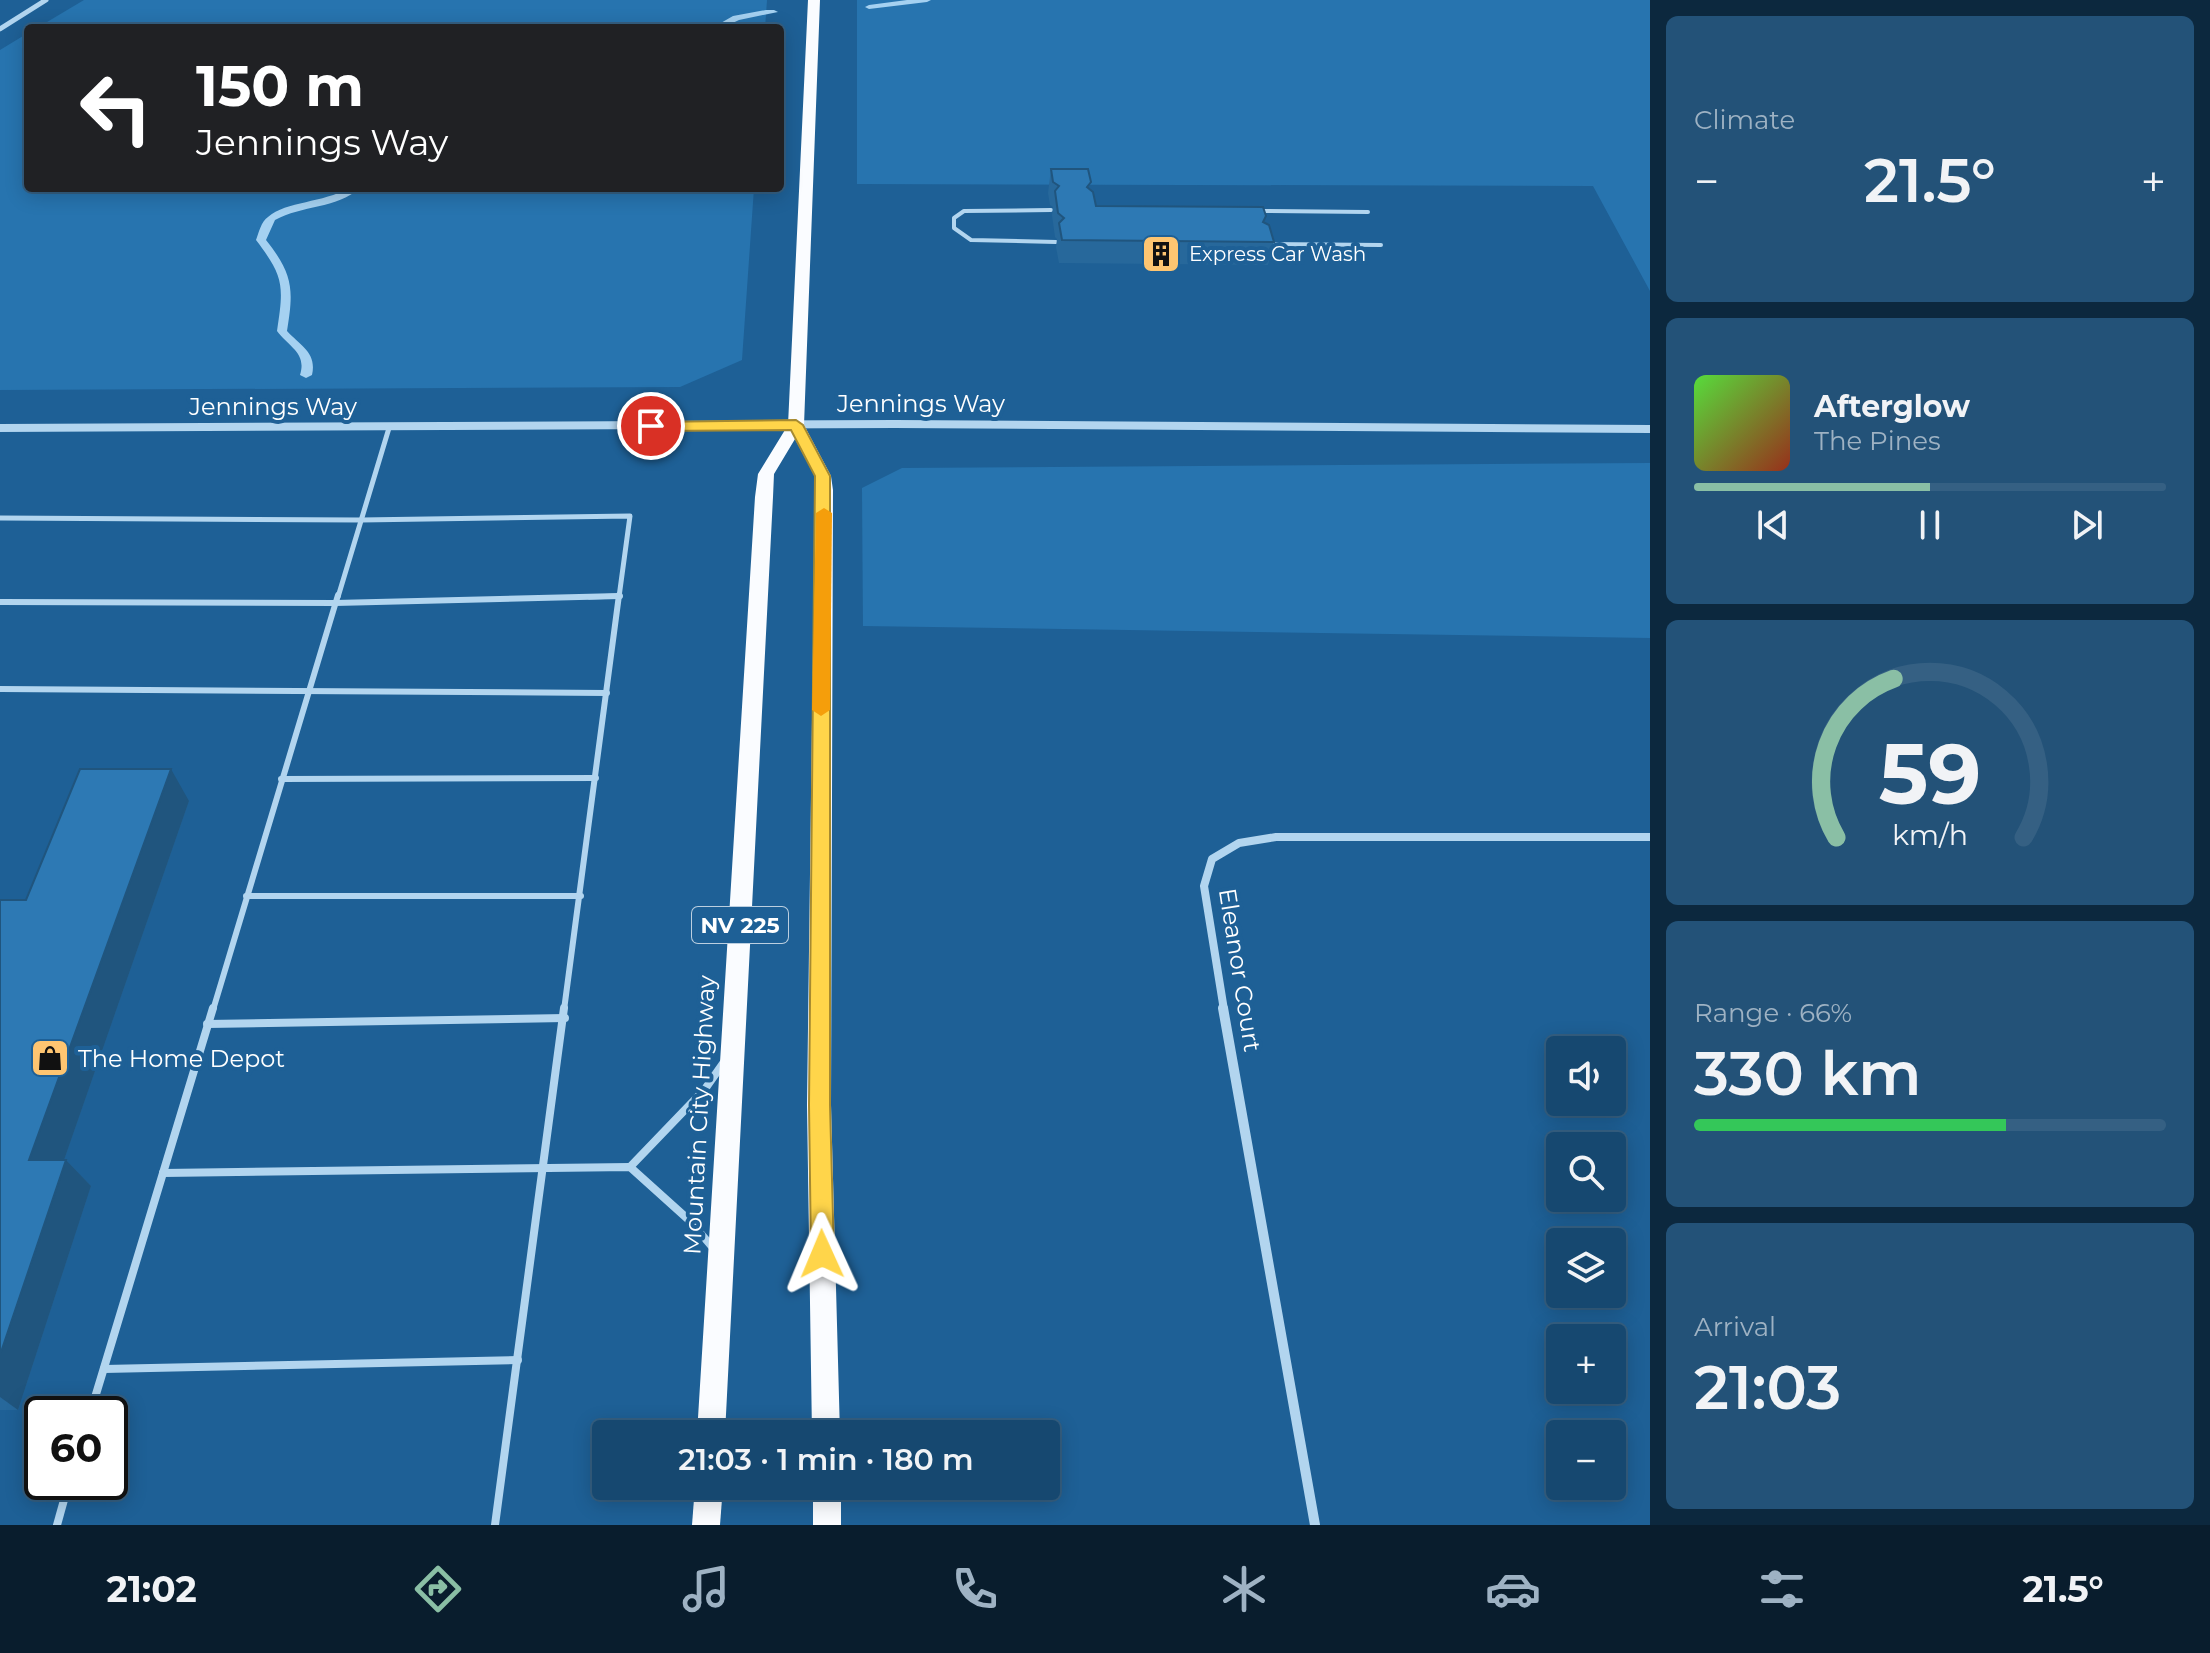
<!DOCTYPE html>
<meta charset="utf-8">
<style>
:root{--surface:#164870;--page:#235278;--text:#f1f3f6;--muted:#9eb2c3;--line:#356083;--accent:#8abfa5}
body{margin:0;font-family:Montserrat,sans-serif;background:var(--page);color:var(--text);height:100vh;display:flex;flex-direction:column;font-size:30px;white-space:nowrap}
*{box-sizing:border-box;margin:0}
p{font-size:26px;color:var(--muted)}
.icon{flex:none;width:44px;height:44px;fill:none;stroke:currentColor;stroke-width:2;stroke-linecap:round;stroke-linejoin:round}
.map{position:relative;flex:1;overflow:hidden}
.drawer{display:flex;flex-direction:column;gap:16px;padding:16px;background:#0c283e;width:560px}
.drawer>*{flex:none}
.guide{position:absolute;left:24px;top:24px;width:760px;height:168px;border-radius:8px;box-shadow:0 4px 20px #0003,0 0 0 2px var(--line);background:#202124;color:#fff;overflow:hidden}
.buttons{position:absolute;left:1546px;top:1036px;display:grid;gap:16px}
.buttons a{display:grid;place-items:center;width:80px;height:80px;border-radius:8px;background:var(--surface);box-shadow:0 4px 20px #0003,0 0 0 2px var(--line);font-size:40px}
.speed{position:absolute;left:24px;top:1396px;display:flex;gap:16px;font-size:40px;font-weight:700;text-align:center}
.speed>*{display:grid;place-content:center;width:104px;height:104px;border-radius:50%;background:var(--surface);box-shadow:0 4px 20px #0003,0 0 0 2px var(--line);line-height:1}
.speed .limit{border:4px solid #111;border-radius:12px;background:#fff;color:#111}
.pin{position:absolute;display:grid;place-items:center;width:68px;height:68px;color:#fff;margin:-34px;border:4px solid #fff;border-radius:50%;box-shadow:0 2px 8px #0007}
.me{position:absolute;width:88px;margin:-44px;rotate:359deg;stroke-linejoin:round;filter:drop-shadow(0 0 6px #0008)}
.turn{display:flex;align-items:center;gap:28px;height:168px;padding:0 40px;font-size:36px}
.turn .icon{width:104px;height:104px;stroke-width:2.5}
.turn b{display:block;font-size:56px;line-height:68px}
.big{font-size:60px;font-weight:600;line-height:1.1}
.drawer .tile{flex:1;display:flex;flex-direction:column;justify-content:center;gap:12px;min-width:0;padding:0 28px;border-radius:12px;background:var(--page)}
.drawer .dial{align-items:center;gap:0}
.dial svg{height:208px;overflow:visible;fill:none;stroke:var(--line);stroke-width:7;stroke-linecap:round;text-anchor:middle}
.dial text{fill:var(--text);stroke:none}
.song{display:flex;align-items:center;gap:24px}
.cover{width:96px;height:96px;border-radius:12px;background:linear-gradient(135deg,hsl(110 70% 55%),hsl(10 70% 35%))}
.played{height:8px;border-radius:4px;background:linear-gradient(90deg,var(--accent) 50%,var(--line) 50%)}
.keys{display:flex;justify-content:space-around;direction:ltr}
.heat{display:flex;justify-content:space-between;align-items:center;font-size:44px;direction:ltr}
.charge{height:12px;border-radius:6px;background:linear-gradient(90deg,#34c759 66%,var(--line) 0)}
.trip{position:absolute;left:592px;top:1420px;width:468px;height:80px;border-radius:8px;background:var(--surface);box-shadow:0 4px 20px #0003,0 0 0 2px var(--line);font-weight:600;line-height:80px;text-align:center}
.tabs{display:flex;height:128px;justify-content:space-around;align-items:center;background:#091d2d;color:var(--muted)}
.tabs .icon{width:56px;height:56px}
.tabs .current{color:var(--accent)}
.tabs b{font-size:36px;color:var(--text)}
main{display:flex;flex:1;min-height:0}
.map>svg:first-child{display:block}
</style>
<main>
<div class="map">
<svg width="1650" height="1525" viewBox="0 0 1650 1525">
<rect width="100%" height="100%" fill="#1e6096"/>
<g fill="#2774af">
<polygon points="84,0 767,0 765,28 37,28"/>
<polygon points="857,0 1650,0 1650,291 1593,186 857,184"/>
<polygon points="28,33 28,188 754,188 742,360 680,387 0,390 0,50"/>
<polygon points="1650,463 1650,638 863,626 862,488 902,468"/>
</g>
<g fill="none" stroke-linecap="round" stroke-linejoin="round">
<g fill="#a5d1f1" fill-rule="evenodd">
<polygon points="907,0 931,0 927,2 869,9 865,7 869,5"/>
<polygon points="766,10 774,10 778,12 739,20 722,28 712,28 733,16"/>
<path d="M348,188h12c-24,21 -58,17 -85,32l-9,20c27,34 28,49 21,91 14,15 30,22 25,44l-6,3 -6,-3c7,-22 -11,-28 -23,-44 7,-46 7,-54 -21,-91 3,-8 5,-18 12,-23 18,-16 56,-14 80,-29z"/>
</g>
<g stroke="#b2d5ef" stroke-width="4">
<polyline points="1051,210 964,211 954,218 954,228 971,240 1056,242"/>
<polyline points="1260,211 1368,212"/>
<polyline points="1265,244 1381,245"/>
</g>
<g stroke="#b2d5ef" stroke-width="5">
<polyline points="0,518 361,520 630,516 619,597"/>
<polyline points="338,597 389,428"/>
<polyline points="589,597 620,596"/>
</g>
<g stroke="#b2d5ef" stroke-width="6">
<polyline points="0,602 335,603 620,596"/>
<polyline points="0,689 607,693"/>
<polyline points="281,779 596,778"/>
<polyline points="246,896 581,896"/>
<polyline points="213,1010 338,595"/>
<polyline points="564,1010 619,595"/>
</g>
<g stroke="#b2d5ef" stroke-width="8">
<polyline points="207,1024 565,1018"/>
<polyline points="630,1167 705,1089 724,1062"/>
<polyline points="163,1173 630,1167 690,1221 714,1249"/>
<polyline points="104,1369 518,1360"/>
<polyline points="90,1414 213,1008"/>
<polyline points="57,1525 69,1482"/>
<polyline points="495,1525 564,1008"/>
</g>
<polyline stroke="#b2d5ef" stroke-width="5" points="0,29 46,0"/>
<polyline stroke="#b2d5ef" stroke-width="8" points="1224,1010 1204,886 1212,859 1239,843 1276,837 1650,837"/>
<polyline stroke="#b2d5ef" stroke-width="10" points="1223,1008 1315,1525"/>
<polygon fill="#b2d5ef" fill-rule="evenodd" points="895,420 1650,425 1650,433 895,428 0,432 0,424"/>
<g fill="#fafcff" fill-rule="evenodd">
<polygon points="808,0 820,0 804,425 831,476 833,490 831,1105 840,1434 812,1434 807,1105 815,490 815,476 795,439 774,474 773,497 725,1434 697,1434 755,497 758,474 788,425"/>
<polygon points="695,1486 723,1486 720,1525 692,1525"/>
<rect x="813" y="1486" width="28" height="39"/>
</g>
</g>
<g fill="#27689b">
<polygon points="1051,169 1090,189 1096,206 1266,216 1264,223 1274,242 1268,265 1059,263 1056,247 1057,239 1055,237 1052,215 1053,207 1050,205 1048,193"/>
<polygon points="189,801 64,1160 66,1160 91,1186 18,1410 0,1410 0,900 26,900"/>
</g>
<g fill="#20557e">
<polygon points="171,769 189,801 55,1186 29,1160"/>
<polygon points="66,1160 91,1186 18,1410 0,1397 0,1355"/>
</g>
<g fill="#2d79b4" stroke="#20557e" stroke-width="2">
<polygon points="1051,169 1088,169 1091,182 1087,187 1093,192 1096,206 1263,207 1266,216 1263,222 1269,225 1274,242 1062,240 1059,223 1064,218 1058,213 1055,191 1059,186 1053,182"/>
<polygon points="80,769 171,769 29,1160 66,1160 0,1355 0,900 26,900"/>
</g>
<polygon fill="#ffd54a" stroke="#a68a30" stroke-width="2" points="796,420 803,425 830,476 830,1105 834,1254 830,1262 822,1266 814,1262 811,1254 809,1105 815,476 791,430 651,431 644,426 651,422"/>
<polygon fill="#f59e0b" points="824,508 832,513 830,710 821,716 812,710 816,513"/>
<defs>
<symbol id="building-square" viewBox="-11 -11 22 22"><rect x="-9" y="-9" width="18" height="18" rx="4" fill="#fec571" stroke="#1e6096"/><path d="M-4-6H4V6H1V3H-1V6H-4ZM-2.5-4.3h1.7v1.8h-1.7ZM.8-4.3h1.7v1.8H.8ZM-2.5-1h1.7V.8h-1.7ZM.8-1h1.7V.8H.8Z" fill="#111"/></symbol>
<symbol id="shop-square" viewBox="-11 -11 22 22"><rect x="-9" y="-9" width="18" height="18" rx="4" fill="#fec571" stroke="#1e6096"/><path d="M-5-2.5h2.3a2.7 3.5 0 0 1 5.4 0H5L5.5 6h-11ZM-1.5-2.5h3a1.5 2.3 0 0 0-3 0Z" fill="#111"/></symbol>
</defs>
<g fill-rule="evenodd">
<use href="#building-square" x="1139" y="232" width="44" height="44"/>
<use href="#shop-square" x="28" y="1036" width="44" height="44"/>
</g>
<g text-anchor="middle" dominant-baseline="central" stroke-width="8" stroke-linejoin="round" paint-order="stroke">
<g font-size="20" fill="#fff" stroke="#1e6096" text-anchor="start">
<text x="1189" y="254">Express Car Wash</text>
</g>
<rect fill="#1e6096" stroke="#bccfe0" stroke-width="2" x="692" y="907" width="96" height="36" rx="6"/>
<g font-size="22" font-weight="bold" fill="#fff">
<text x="740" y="925">NV 225</text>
</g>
<g font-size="24" fill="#fff" stroke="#1e6096">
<text x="921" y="403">Jennings Way</text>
<text x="273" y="406">Jennings Way</text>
<text transform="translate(1240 970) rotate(81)">Eleanor Court</text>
<text transform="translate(699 1115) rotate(-87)">Mountain City Highway</text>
</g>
<g font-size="24" fill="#fff" stroke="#1e6096" text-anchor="start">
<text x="78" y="1058">The Home Depot</text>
</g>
</g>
</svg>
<div class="buttons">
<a><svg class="icon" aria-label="sound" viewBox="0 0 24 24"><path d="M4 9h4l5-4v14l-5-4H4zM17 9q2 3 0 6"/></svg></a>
<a><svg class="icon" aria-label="search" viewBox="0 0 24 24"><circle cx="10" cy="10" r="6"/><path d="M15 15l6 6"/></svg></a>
<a><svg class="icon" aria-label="layers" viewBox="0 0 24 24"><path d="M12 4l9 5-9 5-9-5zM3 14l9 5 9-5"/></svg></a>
<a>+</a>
<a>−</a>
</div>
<div class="speed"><div class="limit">60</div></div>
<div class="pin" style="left:651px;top:426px;background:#d93025"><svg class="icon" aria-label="arrive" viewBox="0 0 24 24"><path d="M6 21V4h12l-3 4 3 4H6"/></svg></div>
<svg class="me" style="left:822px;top:1254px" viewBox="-20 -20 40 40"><path d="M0-17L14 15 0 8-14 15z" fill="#ffd54a" stroke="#fff" stroke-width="4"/></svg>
<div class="trip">21:03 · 1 min · 180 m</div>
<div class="guide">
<div class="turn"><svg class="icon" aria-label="left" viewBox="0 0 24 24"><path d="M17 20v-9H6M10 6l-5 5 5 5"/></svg><div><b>150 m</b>Jennings Way</div></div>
</div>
</div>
<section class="drawer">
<div class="tile"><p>Climate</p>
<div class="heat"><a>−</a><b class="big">21.5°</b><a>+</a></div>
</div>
<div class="tile">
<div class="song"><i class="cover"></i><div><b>Afterglow</b><p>The Pines</p></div></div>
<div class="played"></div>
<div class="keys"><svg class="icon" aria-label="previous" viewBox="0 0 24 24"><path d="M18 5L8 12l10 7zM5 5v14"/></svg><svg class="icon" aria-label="pause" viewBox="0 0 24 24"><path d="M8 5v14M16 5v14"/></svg><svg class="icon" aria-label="next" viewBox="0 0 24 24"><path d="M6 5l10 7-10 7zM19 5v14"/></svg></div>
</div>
<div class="tile dial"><svg viewBox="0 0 100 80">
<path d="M14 69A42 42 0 1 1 86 69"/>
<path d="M14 69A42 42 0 0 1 36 8" stroke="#8abfa5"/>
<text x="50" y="56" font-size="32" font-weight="700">59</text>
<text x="50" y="72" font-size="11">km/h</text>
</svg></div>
<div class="tile"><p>Range · 66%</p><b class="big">330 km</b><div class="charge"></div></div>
<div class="tile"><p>Arrival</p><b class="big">21:03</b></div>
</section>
</main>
<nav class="tabs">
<b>21:02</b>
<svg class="icon current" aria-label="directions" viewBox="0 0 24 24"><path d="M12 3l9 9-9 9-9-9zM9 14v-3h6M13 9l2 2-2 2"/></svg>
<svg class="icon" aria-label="music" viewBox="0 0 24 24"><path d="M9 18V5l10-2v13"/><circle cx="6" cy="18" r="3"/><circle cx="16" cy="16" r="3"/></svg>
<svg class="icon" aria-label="phone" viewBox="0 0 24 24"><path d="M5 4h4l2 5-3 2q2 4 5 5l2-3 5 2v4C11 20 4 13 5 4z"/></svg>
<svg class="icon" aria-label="climate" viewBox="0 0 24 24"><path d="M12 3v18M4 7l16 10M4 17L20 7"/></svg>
<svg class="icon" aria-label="car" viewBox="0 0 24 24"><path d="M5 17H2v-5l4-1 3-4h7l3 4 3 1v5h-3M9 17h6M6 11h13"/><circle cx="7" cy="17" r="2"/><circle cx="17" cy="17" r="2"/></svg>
<svg class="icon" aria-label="filters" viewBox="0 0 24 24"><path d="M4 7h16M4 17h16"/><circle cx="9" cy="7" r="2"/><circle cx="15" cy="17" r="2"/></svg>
<b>21.5°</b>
</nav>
